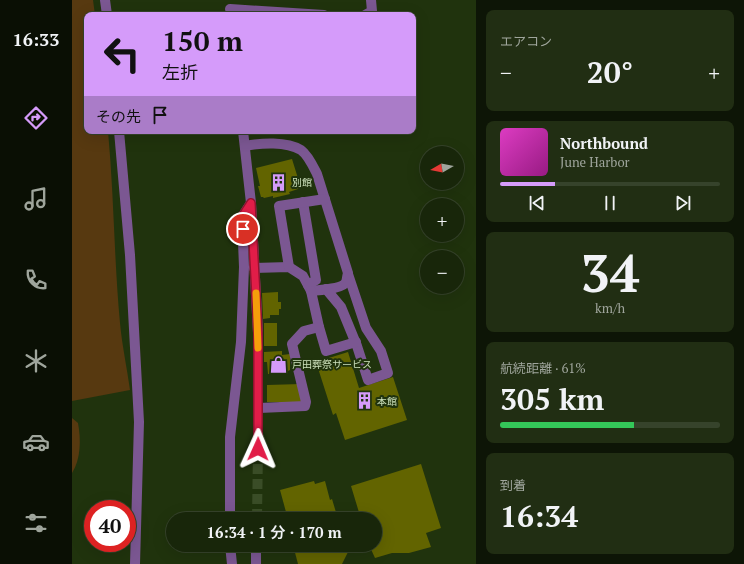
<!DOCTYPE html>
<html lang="ja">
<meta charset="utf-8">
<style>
:root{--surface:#18260a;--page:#212e13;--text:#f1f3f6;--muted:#9fa59c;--line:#36432b;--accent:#d59bfa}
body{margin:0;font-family:"PT Serif","Noto Sans JP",serif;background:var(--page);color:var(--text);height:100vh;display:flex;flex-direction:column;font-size:15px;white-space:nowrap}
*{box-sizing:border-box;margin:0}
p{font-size:13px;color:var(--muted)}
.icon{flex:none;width:22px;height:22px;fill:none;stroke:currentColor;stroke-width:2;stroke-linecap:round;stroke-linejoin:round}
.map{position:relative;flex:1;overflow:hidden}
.drawer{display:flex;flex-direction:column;gap:10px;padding:10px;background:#0d1506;width:268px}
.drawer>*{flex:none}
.top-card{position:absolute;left:12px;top:12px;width:332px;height:122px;border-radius:8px;box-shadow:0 4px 16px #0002,0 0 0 1px var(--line);background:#d59bfa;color:#111;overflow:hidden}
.needle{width:26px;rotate:261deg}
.buttons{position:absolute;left:348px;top:146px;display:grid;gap:8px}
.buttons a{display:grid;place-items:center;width:44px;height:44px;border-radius:50%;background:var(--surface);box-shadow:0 4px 16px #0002,0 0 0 1px var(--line);font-size:20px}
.speed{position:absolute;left:12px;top:500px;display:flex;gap:8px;font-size:20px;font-weight:700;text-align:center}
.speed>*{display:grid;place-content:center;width:52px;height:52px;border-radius:50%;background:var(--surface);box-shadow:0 4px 16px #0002,0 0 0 1px var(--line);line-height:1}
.speed .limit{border:6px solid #d22;background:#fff;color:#111}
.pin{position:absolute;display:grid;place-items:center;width:34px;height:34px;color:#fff;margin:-17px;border:2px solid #fff;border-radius:50%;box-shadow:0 1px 4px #0007}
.me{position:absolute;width:44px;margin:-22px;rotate:1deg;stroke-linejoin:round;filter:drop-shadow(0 0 3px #0008)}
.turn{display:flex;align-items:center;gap:14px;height:84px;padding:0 12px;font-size:18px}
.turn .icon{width:52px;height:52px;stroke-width:2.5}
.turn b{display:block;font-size:28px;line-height:34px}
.then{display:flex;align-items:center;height:38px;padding:0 12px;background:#0003;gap:8px;font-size:15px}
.big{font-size:30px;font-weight:600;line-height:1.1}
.drawer .tile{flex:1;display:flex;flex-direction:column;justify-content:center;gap:6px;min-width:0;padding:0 14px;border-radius:8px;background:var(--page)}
.drawer .dial{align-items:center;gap:0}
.dial b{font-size:52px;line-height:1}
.song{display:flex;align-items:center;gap:12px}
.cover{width:48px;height:48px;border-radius:6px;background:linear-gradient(135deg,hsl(310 70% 55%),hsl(310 70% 35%))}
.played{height:4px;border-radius:2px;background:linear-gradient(90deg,var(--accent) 25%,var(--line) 25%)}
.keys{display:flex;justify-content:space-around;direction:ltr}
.heat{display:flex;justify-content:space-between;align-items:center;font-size:22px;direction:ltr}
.charge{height:6px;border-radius:3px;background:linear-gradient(90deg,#34c759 61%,var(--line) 0)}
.trip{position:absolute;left:94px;top:512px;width:216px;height:40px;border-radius:20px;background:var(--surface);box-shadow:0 4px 16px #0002,0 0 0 1px var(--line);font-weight:600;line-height:40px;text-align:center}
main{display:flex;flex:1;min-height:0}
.tabs{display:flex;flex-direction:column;width:72px;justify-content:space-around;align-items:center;background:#0a0f04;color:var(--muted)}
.tabs .icon{width:28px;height:28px}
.tabs .on{color:var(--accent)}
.tabs b{font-size:18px;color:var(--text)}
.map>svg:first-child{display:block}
</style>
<main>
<nav class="tabs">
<b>16:33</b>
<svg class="icon on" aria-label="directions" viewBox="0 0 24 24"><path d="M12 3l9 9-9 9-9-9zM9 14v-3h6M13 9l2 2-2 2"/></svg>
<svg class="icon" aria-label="music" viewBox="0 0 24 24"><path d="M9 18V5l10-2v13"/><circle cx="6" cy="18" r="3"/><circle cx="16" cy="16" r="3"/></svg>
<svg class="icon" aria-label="phone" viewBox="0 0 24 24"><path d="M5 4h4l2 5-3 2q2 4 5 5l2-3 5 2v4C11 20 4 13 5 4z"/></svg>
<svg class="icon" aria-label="climate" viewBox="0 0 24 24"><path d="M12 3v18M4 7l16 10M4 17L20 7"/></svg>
<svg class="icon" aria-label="car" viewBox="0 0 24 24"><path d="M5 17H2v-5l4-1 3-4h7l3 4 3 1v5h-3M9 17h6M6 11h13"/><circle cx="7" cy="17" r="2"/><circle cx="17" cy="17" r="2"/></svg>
<svg class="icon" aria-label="filters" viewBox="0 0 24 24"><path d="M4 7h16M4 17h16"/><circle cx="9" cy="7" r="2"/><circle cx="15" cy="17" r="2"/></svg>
</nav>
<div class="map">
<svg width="404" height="564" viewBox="0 0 404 564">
<rect width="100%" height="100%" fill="#20330d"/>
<g fill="#573910">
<path d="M0,0h21l2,15h-8v116h21c6,64 6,128 12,192 2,22 7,45 10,67l-58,11z"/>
<path d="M0,418l6,5c3,16 3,36 -6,50z"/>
</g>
<g fill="#626400">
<polygon points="220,159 229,188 217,192 218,194 201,198 201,196 192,198 191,197 189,197 186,186 188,186 184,168"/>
<polygon points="206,292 206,302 209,302 209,309 207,309 207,315 198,315 198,318 191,319 190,293"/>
<rect x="192" y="323" width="13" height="23"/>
<polygon points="210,351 210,355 218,354 218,370 216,371 216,374 196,374 195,362 192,362 192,352"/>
<polygon points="276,352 287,388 321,377 335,420 273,440 264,413 261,415 244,362"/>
<polygon points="229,384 229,404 207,404 207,402 195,402 195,385"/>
<polygon points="349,464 369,528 354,533 359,547 337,553 320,553 303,558 297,545 303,545 303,519 289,519 279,486"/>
<polygon points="242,481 243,484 253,481 258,500 260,499 266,519 213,519 212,513 214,512 208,490"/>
<polygon points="221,545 274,545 276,552 270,564 226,564"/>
</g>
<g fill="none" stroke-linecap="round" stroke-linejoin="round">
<polyline stroke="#3a4d27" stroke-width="10" stroke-dasharray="10 5" stroke-linecap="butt" points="185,519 186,449"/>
<g stroke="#7b5792" stroke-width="10">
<polyline points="33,0 35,15"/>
<polyline points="158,9 252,15"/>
<polyline points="293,15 300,11 299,0"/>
<polyline points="47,131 58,255 67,422 63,564"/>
<polyline points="171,131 179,203 186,333 186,449"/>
<path d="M173,146c16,-3 41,-5 56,4 7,5 12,16 16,24l31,99c-1,3 -1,7 -2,9 -3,7 -28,8 -35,9l-8,-15 -14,-9 -35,1"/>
<polyline points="231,202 244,280 236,285"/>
<polyline points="217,267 207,206 253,199"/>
<polyline points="254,289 269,307 285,346 296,380 316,373 309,351 294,328 276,274"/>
<polyline points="239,291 247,327 254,351 284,342"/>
<polyline points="187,408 233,406 234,402 220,344 232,331 247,327"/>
<polyline points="158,517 186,519"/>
<polyline points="158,519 158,437 169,342 172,267 170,217 179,203"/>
<polyline points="158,545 160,564"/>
<polyline points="184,564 184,545"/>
</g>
</g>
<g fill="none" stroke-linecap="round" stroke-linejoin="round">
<defs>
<polyline id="route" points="171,229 170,217 179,203 186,333 186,449"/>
</defs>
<use href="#route" stroke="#92132f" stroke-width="10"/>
<use href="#route" stroke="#e11d48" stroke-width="7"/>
<polyline stroke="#f59e0b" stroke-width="7" points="184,293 186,348"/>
</g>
<defs>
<symbol id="building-bare" viewBox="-9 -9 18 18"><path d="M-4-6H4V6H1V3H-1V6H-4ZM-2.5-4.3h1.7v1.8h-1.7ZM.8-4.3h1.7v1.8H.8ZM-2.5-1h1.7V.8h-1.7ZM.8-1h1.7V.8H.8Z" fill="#d59bfa" stroke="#20330d" stroke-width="2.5" paint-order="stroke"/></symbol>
<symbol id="shop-bare" viewBox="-9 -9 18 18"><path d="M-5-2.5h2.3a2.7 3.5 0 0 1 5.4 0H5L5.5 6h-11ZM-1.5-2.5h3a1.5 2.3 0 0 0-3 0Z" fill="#d59bfa" stroke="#20330d" stroke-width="2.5" paint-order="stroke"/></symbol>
</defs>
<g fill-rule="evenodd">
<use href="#building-bare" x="194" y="170" width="25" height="25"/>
<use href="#shop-bare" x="194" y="352" width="25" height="25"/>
<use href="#building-bare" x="280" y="388" width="25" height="25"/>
</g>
<g text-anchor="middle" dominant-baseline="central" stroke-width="4" stroke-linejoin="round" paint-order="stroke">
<g font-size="10" fill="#cce0bb" stroke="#20330d" text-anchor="start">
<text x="220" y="182">別館</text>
<text x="220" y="364">戸田葬祭サービス</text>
<text x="305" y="401">本館</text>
</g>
</g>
</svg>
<div class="buttons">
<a><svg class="needle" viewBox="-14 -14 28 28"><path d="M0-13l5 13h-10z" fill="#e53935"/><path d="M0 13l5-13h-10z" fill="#9fa59c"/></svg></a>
<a>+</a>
<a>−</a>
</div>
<div class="speed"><div class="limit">40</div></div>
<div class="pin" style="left:171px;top:229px;background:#d93025"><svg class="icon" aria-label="arrive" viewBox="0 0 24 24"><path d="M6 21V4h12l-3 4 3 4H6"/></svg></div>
<svg class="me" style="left:186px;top:449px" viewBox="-20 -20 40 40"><path d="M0-17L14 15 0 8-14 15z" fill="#e11d48" stroke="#fff" stroke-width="4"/></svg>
<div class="trip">16:34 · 1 分 · 170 m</div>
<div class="top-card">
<div class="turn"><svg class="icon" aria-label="left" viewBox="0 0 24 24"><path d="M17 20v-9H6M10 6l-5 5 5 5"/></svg><div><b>150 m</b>左折</div></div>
<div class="then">その先<svg class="icon" aria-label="arrive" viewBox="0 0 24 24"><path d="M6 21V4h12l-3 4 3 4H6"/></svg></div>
</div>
</div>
<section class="drawer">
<div class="tile"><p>エアコン</p>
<div class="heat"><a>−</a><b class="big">20°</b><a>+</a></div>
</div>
<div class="tile">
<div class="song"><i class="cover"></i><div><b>Northbound</b><p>June Harbor</p></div></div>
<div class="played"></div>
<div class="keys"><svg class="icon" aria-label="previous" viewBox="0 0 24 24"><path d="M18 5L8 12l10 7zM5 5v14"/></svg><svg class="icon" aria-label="pause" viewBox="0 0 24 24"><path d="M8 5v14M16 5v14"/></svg><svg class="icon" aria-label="next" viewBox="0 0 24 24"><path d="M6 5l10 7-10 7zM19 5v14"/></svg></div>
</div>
<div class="tile dial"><b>34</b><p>km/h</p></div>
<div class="tile"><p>航続距離 · 61%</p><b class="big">305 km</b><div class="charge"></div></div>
<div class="tile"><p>到着</p><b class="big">16:34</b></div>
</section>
</main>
